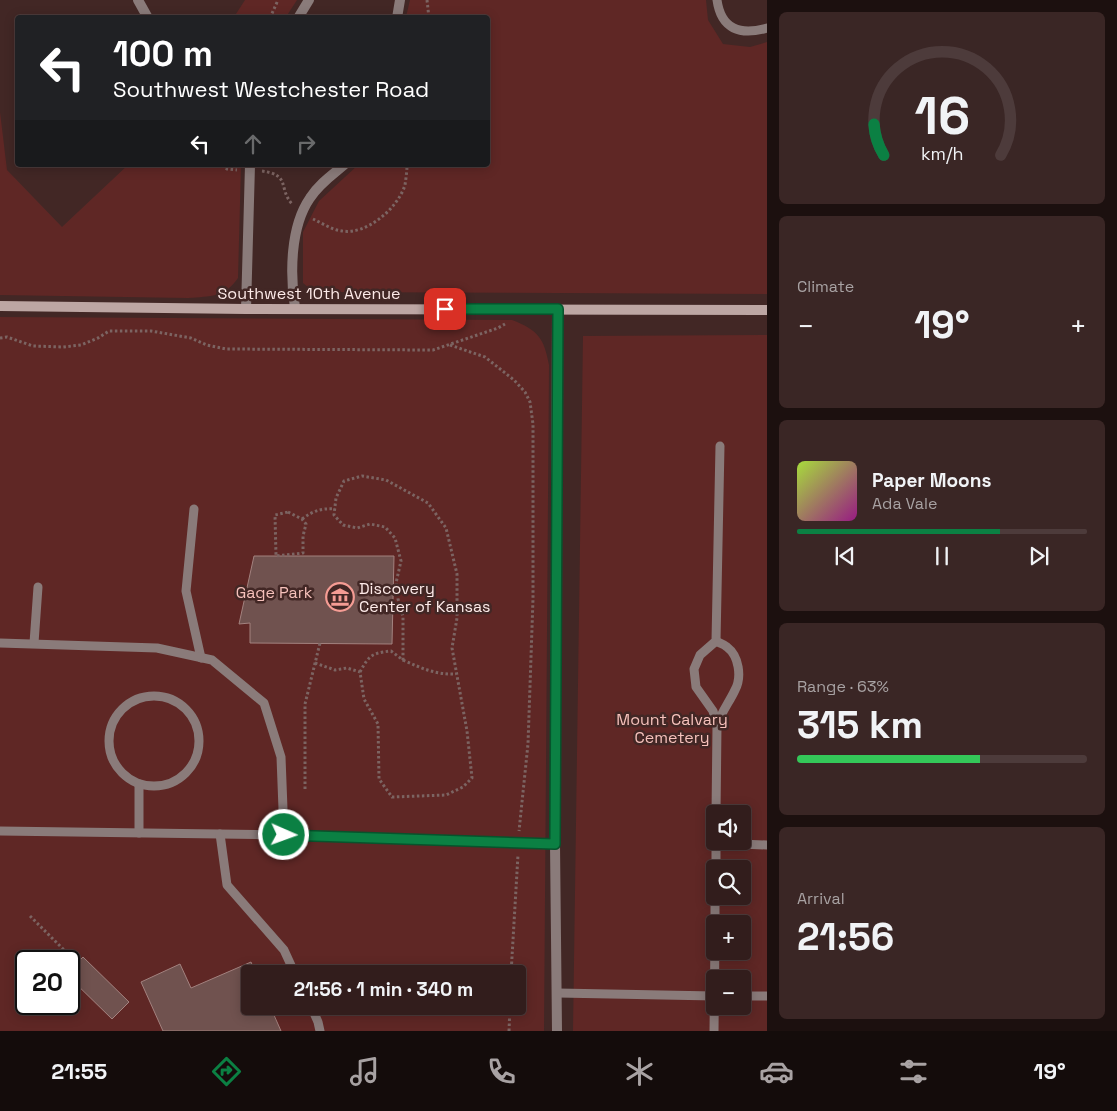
<!DOCTYPE html>
<meta charset="utf-8">
<style>
:root{--surface:#321d1c;--page:#3a2625;--text:#f1f3f6;--muted:#a8a2a3;--line:#4d3b3b;--accent:#0b8043}
body{margin:0;font-family:"Space Grotesk",sans-serif;background:var(--page);color:var(--text);height:100vh;display:flex;flex-direction:column;font-size:19px;white-space:nowrap}
*{box-sizing:border-box;margin:0}
p{font-size:16px;color:var(--muted)}
.icon{flex:none;width:28px;height:28px;fill:none;stroke:currentColor;stroke-width:2;stroke-linecap:round;stroke-linejoin:round}
.map{position:relative;flex:1;overflow:hidden}
.drawer{display:flex;flex-direction:column;gap:12px;padding:12px;background:#1c100f;width:350px}
.drawer>*{flex:none}
.hud{position:absolute;left:15px;top:15px;width:475px;height:152px;border-radius:5px;box-shadow:0 2px 12px #0003,0 0 0 1px var(--line);background:#202124;color:#fff;overflow:hidden}
.fabs{position:absolute;left:706px;top:805px;display:grid;gap:10px}
.fabs a{display:grid;place-items:center;width:45px;height:45px;border-radius:5px;background:var(--surface);box-shadow:0 2px 12px #0003,0 0 0 1px var(--line);font-size:25px}
.speed{position:absolute;left:15px;top:950px;display:flex;gap:10px;font-size:25px;font-weight:700;text-align:center}
.speed>*{display:grid;place-content:center;width:65px;height:65px;border-radius:50%;background:var(--surface);box-shadow:0 2px 12px #0003,0 0 0 1px var(--line);line-height:1}
.speed .limit{border:2px solid #111;border-radius:8px;background:#fff;color:#111}
.pin{position:absolute;display:grid;place-items:center;width:42px;height:42px;color:#fff;margin:-21px;border-radius:10px;box-shadow:0 2px 8px #0006}
.me{position:absolute;width:55px;margin:-28px;rotate:92deg;stroke-linejoin:round;filter:drop-shadow(0 0 4px #0008)}
.turn{display:flex;align-items:center;gap:18px;height:105px;padding:0 15px;font-size:22px}
.turn .icon{width:65px;height:65px;stroke-width:2.5}
.turn b{display:block;font-size:35px;line-height:42px}
.lanes{display:flex;align-items:center;height:48px;padding:0 15px;background:#0003;justify-content:center;gap:25px;direction:ltr}
.lanes .off{opacity:.35}
.big{font-size:38px;font-weight:800;line-height:1.1}
.drawer .widget{flex:1;display:flex;flex-direction:column;justify-content:center;gap:8px;min-width:0;padding:0 18px;border-radius:8px;background:var(--page)}
.drawer .dial{align-items:center;gap:0}
.dial svg{height:130px;overflow:visible;fill:none;stroke:var(--line);stroke-width:7;stroke-linecap:round;text-anchor:middle}
.dial text{fill:var(--text);stroke:none}
.song{display:flex;align-items:center;gap:15px}
.cover{width:60px;height:60px;border-radius:8px;background:linear-gradient(135deg,hsl(80 70% 55%),hsl(310 70% 35%))}
.played{height:5px;border-radius:2px;background:linear-gradient(90deg,var(--accent) 70%,var(--line) 70%)}
.keys{display:flex;justify-content:space-around;direction:ltr}
.heat{display:flex;justify-content:space-between;align-items:center;font-size:28px;direction:ltr}
.charge{height:8px;border-radius:4px;background:linear-gradient(90deg,#34c759 63%,var(--line) 0)}
.trip{position:absolute;left:241px;top:965px;width:285px;height:50px;border-radius:5px;background:var(--surface);box-shadow:0 2px 12px #0003,0 0 0 1px var(--line);font-weight:800;line-height:50px;text-align:center}
.dock{display:flex;height:80px;justify-content:space-around;align-items:center;background:#140c0b;color:var(--muted)}
.dock .icon{width:35px;height:35px}
.dock .current{color:var(--accent)}
.dock b{font-size:22px;color:var(--text)}
main{display:flex;flex:1;min-height:0}
.map>svg:first-child{display:block}
</style>
<main>
<div class="map">
<svg width="767" height="1031" viewBox="0 0 767 1031">
<rect width="100%" height="100%" fill="#422725"/>
<g fill="#5f2725" fill-rule="evenodd">
<polygon points="245,0 297,0 286,17 234,17"/>
<polygon points="410,0 706,0 708,20 723,44 750,47 767,42 767,294 314,292 303,283 303,232 319,201 358,165 488,165 488,18 406,17"/>
<path d="M0,112l7,58 55,57 66,-62h113l-3,113c-14,20 -27,18 -50,20l-188,-3z"/>
<path d="M0,317l512,3c26,10 32,18 37,45l-5,666h-544zM26,961h43v43h-43zM250,974h268v32h-268z"/>
<path d="M767,335v696h-194l10,-695zM715,814h27v27h-27zM715,869h27v27h-27zM715,924h27v27h-27zM715,979h27v27h-27z"/>
</g>
<g fill="#70524f" stroke="#a3827f">
<polygon points="254,556 394,556 392,644 250,643 250,623 239,624"/>
<polygon points="83,957 129,1002 112,1019 69,977 69,971"/>
<polygon points="251,962 256,974 250,974 250,1006 270,1006 281,1031 163,1031 141,982 180,964 191,988"/>
</g>
<g fill="none" stroke-linecap="round" stroke-linejoin="round">
<g stroke="#7c6462" stroke-width="3" stroke-dasharray="2.5 2.5" stroke-linecap="butt">
<polyline points="427,0 429,18"/>
<polyline points="270,18 278,0"/>
<polyline points="222,165 227,169 237,170"/>
<path d="M262,171c29,4 16,17 30,33"/>
<path d="M313,219c9,4 19,11 29,12 25,4 56,-23 63,-46 1,-7 2,-14 2,-20"/>
<polyline points="0,338 7,337 33,346 63,347 81,345 98,338 109,331 151,331 191,338 207,345 226,349 433,350 498,328 505,324"/>
<polyline points="450,345 485,357 514,380 525,392 530,402 533,424 533,599 528,744 519,831"/>
<polygon points="288,512 302,519 306,524 303,536 303,553 276,556 275,515"/>
<path d="M302,519c11,-8 19,-11 33,-10"/>
<path d="M403,660c18,8 33,15 53,14"/>
<path d="M315,663l20,7 12,-2 13,4 4,27 14,25 1,55 13,18 54,-2 17,-8 9,-9 -5,-47 -15,-83 5,-30v-44l-11,-46 -18,-25 -42,-23 -24,-4 -18,5 -8,17 -2,17 9,10 14,3 13,-4 15,3 10,11 6,23 -5,22 2,16 5,18v43l-12,-9c-19,2 -22,4 -31,21"/>
<polyline points="305,789 305,704 320,643"/>
<polyline points="30,916 73,959"/>
<polyline points="511,974 518,855"/>
<polyline points="509,1031 510,1006"/>
</g>
<g stroke="#8a7b7a" stroke-width="9">
<path d="M717,0c4,29 23,36 50,28"/>
<polyline points="194,509 186,591 201,658"/>
<path d="M716,641c3,2 8,3 11,6 12,9 15,30 8,43 -6,13 -14,22 -18,36l-1,88"/>
<polyline points="0,643 157,648 212,660 264,703 281,757 284,835"/>
<polyline points="34,643 38,587"/>
<circle cx="154" cy="741" r="45"/>
<polyline points="717,726 713,711 696,687 694,669 700,655 716,641 720,446"/>
<polyline points="139,784 139,833"/>
<polyline points="0,831 284,835 555,844"/>
<polyline points="220,834 227,885 284,950 295,974"/>
<polyline points="716,843 767,845"/>
<polyline points="716,869 716,841"/>
<polyline points="715,924 715,896"/>
<polyline points="558,993 715,996"/>
<polyline points="742,996 767,996"/>
<polyline points="311,1006 318,1022 320,1031"/>
<polyline points="714,1031 715,937"/>
</g>
<g stroke="#8a7b7a" stroke-width="10">
<polyline points="138,0 148,18"/>
<polyline points="298,18 309,0"/>
<polyline points="397,18 400,0"/>
<path d="M295,308c-5,-34 -5,-81 15,-110 9,-14 22,-23 34,-33"/>
<polyline points="246,309 250,165"/>
</g>
<polyline stroke="#8a7b7a" stroke-width="10" points="557,1031 555,844 557,309"/>
<polyline stroke="#bda6a3" stroke-width="10" points="0,306 246,309 767,310"/>
</g>
<g fill="none" stroke-linecap="round" stroke-linejoin="round">
<defs>
<polyline id="route" points="284,835 555,844 558,309 445,309"/>
</defs>
<use href="#route" stroke="#07532c" stroke-width="12"/>
<use href="#route" stroke="#0b8043" stroke-width="9"/>
</g>
<defs>
<symbol id="museum-ring" viewBox="-11 -11 22 22"><circle r="9.5" fill="#422725" stroke="#f59c94" stroke-width="1.5"/><path d="M0-6L6-3V-2H-6V-3ZM-5-1h2V3h-2ZM-1-1h2V3h-2ZM3-1h2V3H3ZM-6 4H6V6H-6Z" fill="#f59c94"/></symbol>
</defs>
<g fill-rule="evenodd">
<use href="#museum-ring" x="324" y="581" width="32" height="32"/>
</g>
<g text-anchor="middle" dominant-baseline="central" stroke-width="5" stroke-linejoin="round" paint-order="stroke">
<g font-size="16" fill="#fdeae8" stroke="#422725">
<text x="309" y="293">Southwest 10th Avenue</text>
</g>
<g font-size="16" fill="#fdeae8" stroke="#422725" text-anchor="start">
<text x="359" y="588">Discovery<tspan x="359" dy="18">Center of Kansas</tspan></text>
</g>
<g font-size="16" fill="#f6c1bb" stroke="#422725">
<text x="274" y="592">Gage Park</text>
<text x="672" y="719">Mount Calvary<tspan x="672" dy="18">Cemetery</tspan></text>
</g>
</g>
</svg>
<div class="fabs">
<a><svg class="icon" aria-label="sound" viewBox="0 0 24 24"><path d="M4 9h4l5-4v14l-5-4H4zM17 9q2 3 0 6"/></svg></a>
<a><svg class="icon" aria-label="search" viewBox="0 0 24 24"><circle cx="10" cy="10" r="6"/><path d="M15 15l6 6"/></svg></a>
<a>+</a>
<a>−</a>
</div>
<div class="speed"><div class="limit">20</div></div>
<div class="pin" style="left:445px;top:309px;background:#d93025"><svg class="icon" aria-label="arrive" viewBox="0 0 24 24"><path d="M6 21V4h12l-3 4 3 4H6"/></svg></div>
<svg class="me" style="left:284px;top:835px" viewBox="-20 -20 40 40"><circle r="17" fill="#0b8043" stroke="#fff" stroke-width="3"/><path d="M0-11L8 9 0 5-8 9z" fill="#fff"/></svg>
<div class="trip">21:56 · 1 min · 340 m</div>
<div class="hud">
<div class="turn"><svg class="icon" aria-label="left" viewBox="0 0 24 24"><path d="M17 20v-9H6M10 6l-5 5 5 5"/></svg><div><b>100 m</b>Southwest Westchester Road</div></div>
<div class="lanes"><svg class="icon" aria-label="left" viewBox="0 0 24 24"><path d="M17 20v-9H6M10 6l-5 5 5 5"/></svg><svg class="icon off" aria-label="ahead" viewBox="0 0 24 24"><path d="M12 20V5M6 11l6-6 6 6"/></svg><svg class="icon off" aria-label="right" viewBox="0 0 24 24"><path d="M7 20v-9h11M14 6l5 5-5 5"/></svg></div>
</div>
</div>
<section class="drawer">
<div class="widget dial"><svg viewBox="0 0 100 80">
<path d="M14 69A42 42 0 1 1 86 69"/>
<path d="M14 69A42 42 0 0 1 8 50" stroke="#0b8043"/>
<text x="50" y="56" font-size="32" font-weight="700">16</text>
<text x="50" y="72" font-size="11">km/h</text>
</svg></div>
<div class="widget"><p>Climate</p>
<div class="heat"><a>−</a><b class="big">19°</b><a>+</a></div>
</div>
<div class="widget">
<div class="song"><i class="cover"></i><div><b>Paper Moons</b><p>Ada Vale</p></div></div>
<div class="played"></div>
<div class="keys"><svg class="icon" aria-label="previous" viewBox="0 0 24 24"><path d="M18 5L8 12l10 7zM5 5v14"/></svg><svg class="icon" aria-label="pause" viewBox="0 0 24 24"><path d="M8 5v14M16 5v14"/></svg><svg class="icon" aria-label="next" viewBox="0 0 24 24"><path d="M6 5l10 7-10 7zM19 5v14"/></svg></div>
</div>
<div class="widget"><p>Range · 63%</p><b class="big">315 km</b><div class="charge"></div></div>
<div class="widget"><p>Arrival</p><b class="big">21:56</b></div>
</section>
</main>
<nav class="dock">
<b>21:55</b>
<svg class="icon current" aria-label="directions" viewBox="0 0 24 24"><path d="M12 3l9 9-9 9-9-9zM9 14v-3h6M13 9l2 2-2 2"/></svg>
<svg class="icon" aria-label="music" viewBox="0 0 24 24"><path d="M9 18V5l10-2v13"/><circle cx="6" cy="18" r="3"/><circle cx="16" cy="16" r="3"/></svg>
<svg class="icon" aria-label="phone" viewBox="0 0 24 24"><path d="M5 4h4l2 5-3 2q2 4 5 5l2-3 5 2v4C11 20 4 13 5 4z"/></svg>
<svg class="icon" aria-label="climate" viewBox="0 0 24 24"><path d="M12 3v18M4 7l16 10M4 17L20 7"/></svg>
<svg class="icon" aria-label="car" viewBox="0 0 24 24"><path d="M5 17H2v-5l4-1 3-4h7l3 4 3 1v5h-3M9 17h6M6 11h13"/><circle cx="7" cy="17" r="2"/><circle cx="17" cy="17" r="2"/></svg>
<svg class="icon" aria-label="filters" viewBox="0 0 24 24"><path d="M4 7h16M4 17h16"/><circle cx="9" cy="7" r="2"/><circle cx="15" cy="17" r="2"/></svg>
<b>19°</b>
</nav>
